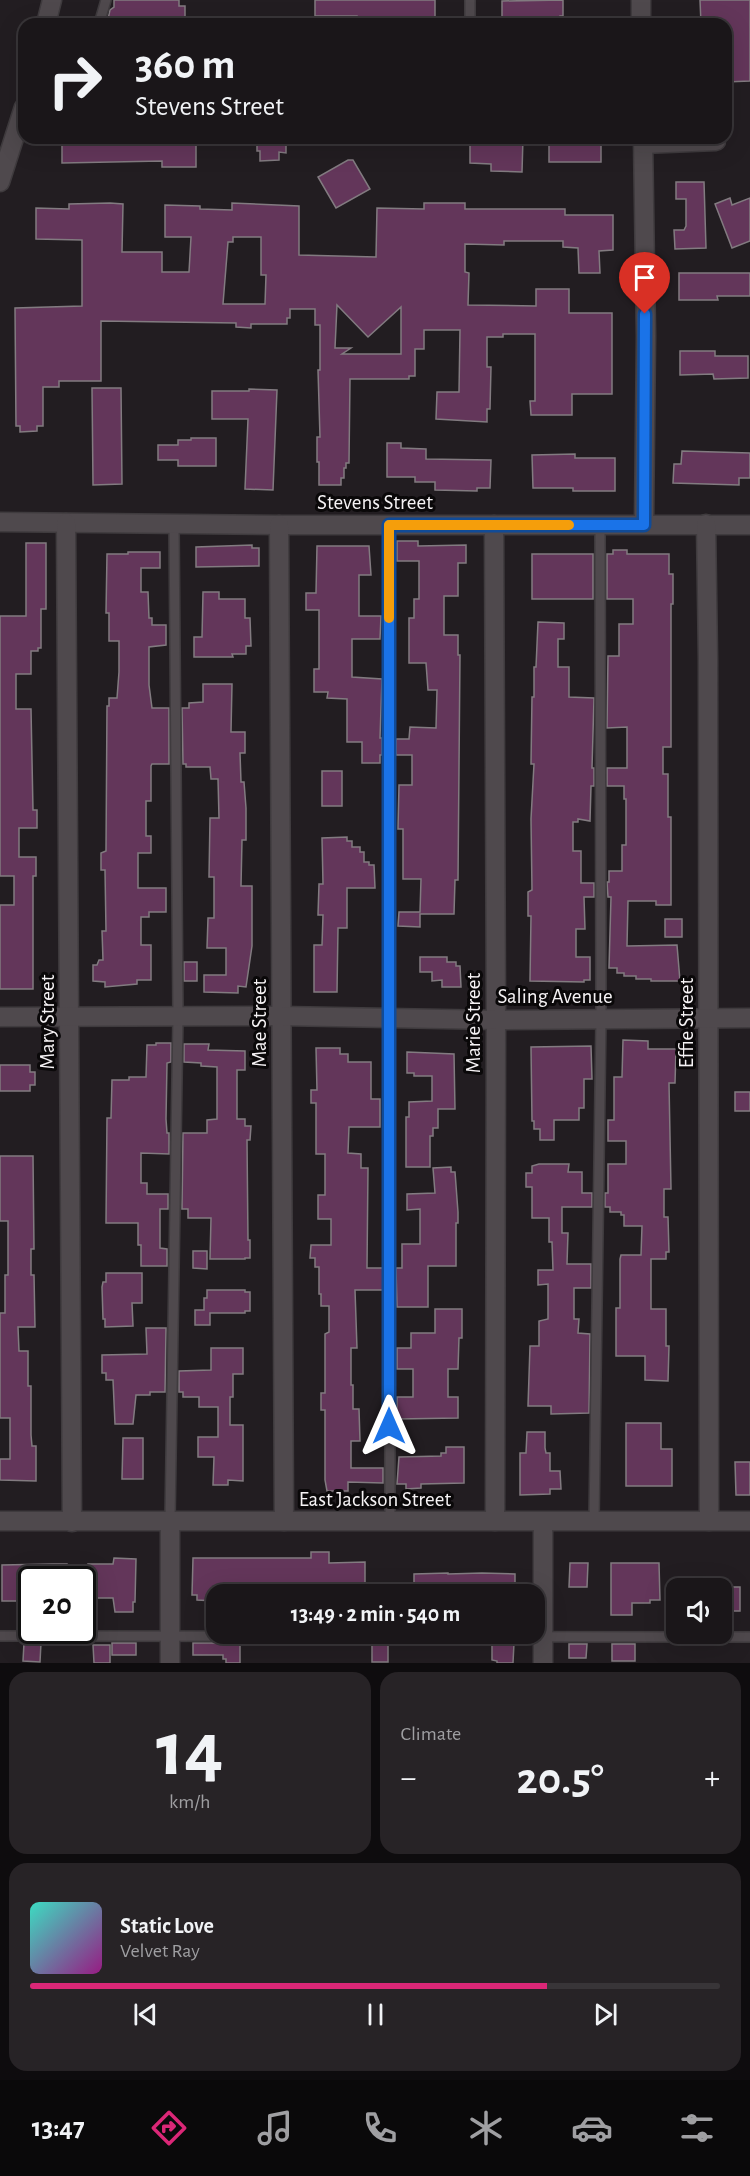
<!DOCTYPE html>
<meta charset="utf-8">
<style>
:root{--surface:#1a1619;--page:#272326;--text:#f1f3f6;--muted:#9f9fa2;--line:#383538;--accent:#db2777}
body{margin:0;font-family:"Alegreya Sans",sans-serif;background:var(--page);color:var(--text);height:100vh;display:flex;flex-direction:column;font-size:22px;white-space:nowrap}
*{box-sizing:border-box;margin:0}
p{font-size:20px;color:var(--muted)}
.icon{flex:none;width:33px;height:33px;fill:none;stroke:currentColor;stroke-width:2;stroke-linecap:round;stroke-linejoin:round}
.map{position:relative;height:1663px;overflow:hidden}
.sheet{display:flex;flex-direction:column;gap:9px;padding:9px;background:#0e0c0e;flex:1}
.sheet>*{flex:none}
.top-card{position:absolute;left:18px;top:18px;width:714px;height:126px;border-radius:18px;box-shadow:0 6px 24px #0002,0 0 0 2px var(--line);background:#1a1619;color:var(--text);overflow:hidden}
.buttons{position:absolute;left:666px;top:1578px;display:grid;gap:12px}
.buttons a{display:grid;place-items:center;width:66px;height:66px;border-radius:12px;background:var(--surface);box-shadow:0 6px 24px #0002,0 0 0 2px var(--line);font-size:30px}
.speed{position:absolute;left:18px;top:1566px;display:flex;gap:12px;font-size:30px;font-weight:700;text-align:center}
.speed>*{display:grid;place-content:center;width:78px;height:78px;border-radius:50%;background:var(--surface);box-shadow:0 6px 24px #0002,0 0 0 2px var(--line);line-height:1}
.speed .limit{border:3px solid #111;border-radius:9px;background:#fff;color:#111}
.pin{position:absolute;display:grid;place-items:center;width:51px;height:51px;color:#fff;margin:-62px -26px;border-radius:50% 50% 50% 0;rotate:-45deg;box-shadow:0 0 6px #0007}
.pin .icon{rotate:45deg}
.me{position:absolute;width:66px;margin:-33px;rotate:0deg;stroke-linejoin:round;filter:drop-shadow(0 0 4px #0008)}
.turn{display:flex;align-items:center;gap:21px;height:126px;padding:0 18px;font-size:27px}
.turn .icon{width:78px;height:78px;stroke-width:2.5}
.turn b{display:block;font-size:42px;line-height:51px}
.big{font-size:45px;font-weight:600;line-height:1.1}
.sheet .widget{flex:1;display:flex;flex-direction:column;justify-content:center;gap:9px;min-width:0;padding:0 21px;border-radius:18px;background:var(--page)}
.sheet .dial{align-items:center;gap:0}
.dial b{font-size:78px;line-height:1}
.song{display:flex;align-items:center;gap:18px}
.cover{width:72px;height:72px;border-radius:9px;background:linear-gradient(135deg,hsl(170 70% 55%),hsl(310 70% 35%))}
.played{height:6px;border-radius:3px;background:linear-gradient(90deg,var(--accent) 75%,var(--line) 75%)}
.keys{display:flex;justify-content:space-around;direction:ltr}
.heat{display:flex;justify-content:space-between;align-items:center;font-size:33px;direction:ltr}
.sheet .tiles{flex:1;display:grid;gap:9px;grid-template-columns:1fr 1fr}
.widget:last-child{grid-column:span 2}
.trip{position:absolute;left:206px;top:1584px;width:339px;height:60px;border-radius:18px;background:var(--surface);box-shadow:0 6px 24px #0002,0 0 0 2px var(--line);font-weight:600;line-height:60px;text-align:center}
.menu{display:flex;height:96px;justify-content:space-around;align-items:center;background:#0a090a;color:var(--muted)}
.menu .icon{width:42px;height:42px}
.menu .on{color:var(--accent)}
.menu b{font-size:27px;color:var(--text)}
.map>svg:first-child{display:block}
</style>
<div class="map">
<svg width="750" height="1663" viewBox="0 0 750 1663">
<rect width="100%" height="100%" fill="#221d21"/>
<g fill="#63365a" stroke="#827b80" stroke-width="1.5" fill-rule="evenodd">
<polygon points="114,0 179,0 179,6 185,6 185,24 107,24 110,10 114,7"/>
<polygon points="315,0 435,0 435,24 404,24 404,19 357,20 357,16 315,16"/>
<polygon points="563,0 563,16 560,16 560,20 544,20 543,24 502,24 502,1"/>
<polygon points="700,0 750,0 750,81 726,82 726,24 701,24"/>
<polygon points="62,138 196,138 196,167 162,167 162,161 62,163"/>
<polygon points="257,138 286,138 286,153 279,152 279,160 260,161 260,151 257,151"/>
<polygon points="470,138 523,138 522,172 491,171 491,164 470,163"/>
<rect x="549" y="138" width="52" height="24"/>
<polygon points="348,160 353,160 370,189 336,208 318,177"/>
<polygon points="676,182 704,182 706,248 675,249 674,230 684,230 686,226 686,199 676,199"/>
<polygon points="730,198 732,205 750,198 750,241 732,248 715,204"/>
<path d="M110,203l13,1 -1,48h40v20h27l2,-35h-26v-32l35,1v3l32,1v-7l67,3v49l77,2 1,-49 47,1v-6h41v6h100v6h48v35l-14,1 1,22h-21l-1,-25 -15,-1v-6h-59v4l-39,-1v28l4,1 -1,32 68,1v-17h33v24h43v81h-40v21h-41l-1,-14h5v-67h-32v3h-16v30h4l-1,42h-3v13l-51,-3 1,-27h22l1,-62h-36v19h-9v27h-6v3h-59l-1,84h-3v5h-2v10h-3v7h-22v-23h-2v-25h3l-2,-67h2v-45h-5v-16h-25v9h-3v6h-36v4l-15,-1v-4l-135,-2v60h-42v6h-16v39h-6v5l-17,1v-6h-4l-1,-118 67,-2v-66l-46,-1v-31l33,1v-5zM233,237h28v38h5l-1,29h-42l5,-62h5zM337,305l31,32 33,-30v47h-59l9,-6h-16z"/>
<polygon points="679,273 750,273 750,296 717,296 718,300 679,300"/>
<polygon points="680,351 715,351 715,356 748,356 748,378 714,379 713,374 680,375"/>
<polygon points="92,388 121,388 122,484 93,485"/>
<polygon points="249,389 277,390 273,490 245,489 248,419 212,419 212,391 249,391"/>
<polygon points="191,438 216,438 216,466 178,466 178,460 158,460 158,445 178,445 178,440 191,440"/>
<polygon points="387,443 401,443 401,448 426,449 426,459 491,460 490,488 477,488 477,491 435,490 435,482 415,482 415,477 387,477"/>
<polygon points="682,451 750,453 750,478 739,478 739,485 673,483 674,464 681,464"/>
<polygon points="575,454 575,458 615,458 615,491 573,491 573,488 533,488 532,455"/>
<polygon points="397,541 418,541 418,546 466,545 466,563 458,563 458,596 444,596 444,635 458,635 458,655 460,655 458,880 455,880 454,914 420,914 420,927 398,926 399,912 420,912 421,879 403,879 403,829 398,829 399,785 412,785 412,755 396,755 396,739 409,739 410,727 436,728 437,690 428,690 426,663 409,663 409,618 414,618 414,599 419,599 419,561 397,561"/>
<polygon points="26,543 46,543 46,609 41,609 41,648 38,648 38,651 31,651 31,674 16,674 16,709 31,709 33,810 37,810 37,828 19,828 19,857 36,857 36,876 33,876 33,989 0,989 0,905 14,905 14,876 0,876 0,616 26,616"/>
<polygon points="252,545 252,548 259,548 259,566 196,567 196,547"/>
<polygon points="317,546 369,546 371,575 359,575 359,616 381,616 380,639 352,639 352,677 382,679 380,738 382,738 382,755 380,755 380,763 362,763 362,742 347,742 347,699 327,698 328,692 314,692 314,669 319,669 319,610 306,610 306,593 316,593"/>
<polygon points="613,550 627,550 627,554 669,554 669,574 673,574 673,604 671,604 671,747 663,747 663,774 668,774 668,817 671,817 671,905 656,905 656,901 628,901 627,946 677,945 680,981 651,981 651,979 636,979 636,976 624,976 624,973 617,973 617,968 609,968 611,897 608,897 607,882 609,882 609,871 622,871 622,845 626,845 626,799 624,799 624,786 607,786 607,768 627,768 627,727 607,728 608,656 619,656 619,624 633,624 633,599 607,599 607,554 613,554"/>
<polygon points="128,552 160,552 160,568 141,568 141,592 148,592 149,618 152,618 152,625 166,625 166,645 149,647 149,685 152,708 169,708 169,764 152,764 151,766 151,801 146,801 146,836 151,836 151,853 138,853 138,888 166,888 166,912 149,912 149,917 141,917 141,945 151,945 151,980 137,980 137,984 105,987 105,982 93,981 93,965 97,965 99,960 103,960 102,931 106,931 105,870 101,870 101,853 106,851 107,706 109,706 109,698 117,698 119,672 119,641 109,641 109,613 106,613 107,554 128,554"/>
<rect x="532" y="554" width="61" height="45"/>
<polygon points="203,592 219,592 219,599 245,599 245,618 250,618 251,646 246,646 246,654 232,654 233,657 194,657 194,637 202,637"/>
<polygon points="538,622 564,623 564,639 558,639 558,667 569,667 569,697 594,698 592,768 594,768 594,786 591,786 590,821 578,819 578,822 573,822 573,851 581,851 581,883 594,883 594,897 584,897 585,929 576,929 576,957 590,957 590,980 584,980 584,982 530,981 531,916 528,916 528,892 532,890 531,819 534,764 531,764 532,697 534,697 534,667 536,667"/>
<polygon points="203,684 232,684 231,732 245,732 245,753 240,753 241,782 244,782 246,808 246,840 242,840 241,886 252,886 252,946 246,987 238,986 238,993 204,992 204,975 226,975 226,948 207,948 208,918 214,918 214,877 209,877 210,818 219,818 218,779 211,779 210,767 186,767 186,764 183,764 182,708 189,708 189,703 203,702"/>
<rect x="322" y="771" width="20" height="35"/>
<polygon points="347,837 347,841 352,841 352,847 360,847 360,852 364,852 364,862 369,862 369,865 374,865 375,888 347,888 347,928 338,928 337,992 314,992 314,945 322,945 323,915 318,915 319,884 323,884 322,838"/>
<rect x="665" y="919" width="17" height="18"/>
<polygon points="420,957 447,957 447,962 456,962 456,966 460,966 461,987 442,987 442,980 432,981 432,972 420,972"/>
<rect x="184" y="962" width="13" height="19"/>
<polygon points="623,1040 648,1041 648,1049 676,1049 675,1083 669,1083 671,1189 664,1189 664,1217 668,1217 669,1252 666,1252 666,1259 651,1259 651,1309 666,1309 666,1346 669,1346 668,1381 645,1380 645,1356 616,1356 616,1308 620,1308 620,1259 621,1255 641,1255 642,1226 624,1226 624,1215 621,1215 621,1212 610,1212 610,1207 605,1207 605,1193 608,1193 608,1164 626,1164 626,1141 608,1141 608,1120 614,1120 614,1077 622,1077"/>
<polygon points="156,1043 171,1043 171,1062 167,1063 166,1119 167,1133 169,1133 169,1154 141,1153 141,1183 147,1183 147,1194 168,1194 168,1209 160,1209 160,1248 167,1249 167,1266 141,1266 141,1245 138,1245 138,1223 106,1223 107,1118 111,1118 112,1080 129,1080 129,1077 146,1077 147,1045 156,1045"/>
<polygon points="184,1044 209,1044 208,1050 245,1051 245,1070 237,1070 237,1119 245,1119 245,1126 251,1126 250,1140 247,1140 248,1240 250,1240 250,1258 245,1258 245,1259 210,1259 211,1218 188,1218 188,1209 182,1209 183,1133 207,1133 207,1120 217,1119 217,1067 201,1066 201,1063 184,1062"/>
<polygon points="591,1046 592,1079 584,1079 584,1108 579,1108 579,1120 554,1120 554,1140 540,1140 540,1129 534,1129 534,1121 532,1121 531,1047"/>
<polygon points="316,1048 340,1048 340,1054 348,1054 348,1062 371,1062 371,1099 380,1099 380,1127 349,1127 348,1153 361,1154 361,1168 368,1168 367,1268 383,1268 383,1290 355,1290 357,1348 351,1348 351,1385 353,1385 353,1409 359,1409 360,1441 351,1441 351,1468 383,1468 383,1483 348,1482 348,1491 327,1491 325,1480 325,1410 321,1410 321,1393 325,1393 325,1334 329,1332 329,1306 321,1306 321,1294 319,1294 319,1267 315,1267 315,1258 310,1258 311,1245 331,1245 331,1219 318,1219 318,1195 325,1195 325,1154 316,1154 316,1103 311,1103 311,1090 317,1090"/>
<polygon points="407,1052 454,1054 455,1109 438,1109 438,1128 433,1128 433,1136 430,1136 430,1167 406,1167 406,1117 409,1117 409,1102 432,1101 432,1076 414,1076 414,1073 407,1073"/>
<polygon points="0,1065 30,1065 30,1072 35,1072 35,1085 30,1085 30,1091 0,1091"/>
<rect x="735" y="1092" width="15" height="19"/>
<polygon points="0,1156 33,1156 34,1249 31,1249 31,1275 34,1275 35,1327 18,1327 19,1351 28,1351 28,1386 31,1386 31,1435 32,1446 36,1446 36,1481 0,1480 0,1459 10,1459 10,1418 0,1418 0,1313 5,1313 5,1275 8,1275 8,1221 0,1221"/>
<polygon points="539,1164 569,1164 568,1172 582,1172 582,1193 592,1193 592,1207 562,1207 562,1233 568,1233 567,1264 591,1264 591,1288 574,1288 574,1319 579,1319 578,1333 590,1334 589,1413 551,1414 551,1406 528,1406 530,1346 539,1346 539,1321 548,1319 548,1284 538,1285 538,1270 553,1270 552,1242 549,1242 549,1218 532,1218 532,1187 526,1187 526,1173 532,1173 532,1166"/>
<polygon points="451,1167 451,1172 455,1172 458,1212 458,1223 456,1223 456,1266 428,1266 428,1307 397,1307 396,1268 402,1268 402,1244 420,1244 420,1209 407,1210 407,1194 435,1193 433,1168"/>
<polygon points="193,1251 207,1251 207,1269 193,1268"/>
<polygon points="106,1273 142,1273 142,1303 132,1303 133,1326 105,1327 105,1319 103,1319 102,1287 103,1282 106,1282"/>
<polygon points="207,1290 245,1290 245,1292 250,1292 250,1311 245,1311 245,1313 210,1313 210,1325 195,1325 195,1310 204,1310 204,1298 207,1298"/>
<polygon points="435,1309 462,1309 462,1338 459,1338 458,1369 448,1369 448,1397 458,1397 458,1418 397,1419 397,1397 413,1397 413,1369 397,1369 397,1348 411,1348 411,1333 435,1333"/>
<polygon points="146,1328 166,1328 165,1392 150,1392 150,1395 136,1395 133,1424 115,1424 113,1380 106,1380 106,1373 102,1373 102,1355 147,1354"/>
<polygon points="211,1348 243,1348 243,1374 233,1374 233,1397 230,1397 230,1425 243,1425 243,1481 228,1480 228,1485 213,1485 214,1457 198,1457 198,1437 218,1437 218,1407 199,1407 199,1397 183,1397 183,1392 179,1392 179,1371 211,1370"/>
<polygon points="626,1423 661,1423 661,1449 672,1449 672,1486 626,1486"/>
<polygon points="527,1432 545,1432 545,1448 546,1453 550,1453 550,1471 560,1471 561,1489 550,1489 550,1494 520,1495 520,1453 526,1453"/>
<polygon points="123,1438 143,1438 143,1479 122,1479"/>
<polygon points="446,1447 464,1447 464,1483 421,1484 421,1488 406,1489 406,1484 397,1484 399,1457 441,1456 441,1453 446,1453"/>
<polygon points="735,1462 750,1462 750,1495 736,1495"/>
<polygon points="311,1552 329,1552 329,1563 365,1562 365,1594 328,1594 328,1589 318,1589 318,1583 291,1584 290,1594 216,1594 216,1601 197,1600 197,1595 192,1595 193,1558 311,1558"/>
<polygon points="114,1558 136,1559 135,1602 133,1602 133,1612 115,1612 113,1598 89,1598 88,1564 113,1564"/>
<polygon points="570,1563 588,1563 587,1587 569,1587"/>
<polygon points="611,1563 659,1563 660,1600 650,1600 650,1603 632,1603 632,1615 611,1615"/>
<polygon points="53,1564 67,1564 67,1580 31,1580 31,1601 2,1601 2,1565"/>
<polygon points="448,1573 448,1574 482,1573 515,1574 515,1594 414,1594 414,1574"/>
<rect x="722" y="1587" width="18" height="24"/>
<polygon points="24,1643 41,1643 40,1662 23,1661"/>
<rect x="112" y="1643" width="24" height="12"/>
<polygon points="193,1643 240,1643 240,1663 226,1663 226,1659 223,1659 223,1655 193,1655"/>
<polygon points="492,1643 514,1643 513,1663 497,1663 497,1661 492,1660"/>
<rect x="372" y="1644" width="16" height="18"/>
<polygon points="569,1644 587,1644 586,1658 569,1658"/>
<rect x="612" y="1644" width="23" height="17"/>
<polygon points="93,1645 110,1645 110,1663 94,1663"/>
</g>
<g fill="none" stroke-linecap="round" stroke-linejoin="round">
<defs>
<g id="lane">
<polyline points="99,24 106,0"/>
<polyline points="470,24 470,0"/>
<polyline points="389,525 390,1522"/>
<polyline points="170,1520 178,1016 174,525"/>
<polyline points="594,1521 601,1018 600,524"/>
<polyline points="0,1636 750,1637"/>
</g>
<g id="street">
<polyline points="641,24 641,0"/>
<polyline points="643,138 646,336 644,524"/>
<polyline points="643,144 716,141"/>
<polyline points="0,522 279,525 750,525"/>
<polyline points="66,523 72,1522"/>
<polyline points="706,524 708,660 709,1521"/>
<polyline points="279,525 284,1521"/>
<polyline points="494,525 496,1020 495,1521"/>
<polyline points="0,1017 282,1016 496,1020 750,1018"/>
<polyline points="543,1522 543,1663"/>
<polyline points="170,1663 170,1520"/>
</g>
<g id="secondary">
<polyline points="46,24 52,0"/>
<polyline points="0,182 24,107"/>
<polyline points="0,1521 750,1521"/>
</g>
</defs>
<use href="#lane" stroke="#3f3b3e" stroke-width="12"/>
<use href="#street" stroke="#3f3b3e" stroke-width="21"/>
<use href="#secondary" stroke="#3f3b3e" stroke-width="21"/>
<use href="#lane" stroke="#4f494d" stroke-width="9"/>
<use href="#street" stroke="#4f494d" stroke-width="18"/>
<use href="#secondary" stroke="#4f494d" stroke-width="18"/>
</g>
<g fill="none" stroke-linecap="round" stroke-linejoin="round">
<defs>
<polyline id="route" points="389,1426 389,525 644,525 645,314"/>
</defs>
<use href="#route" stroke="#114b97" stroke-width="15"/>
<use href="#route" stroke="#1a73e8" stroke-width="10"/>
<polyline stroke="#f59e0b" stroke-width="10" points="389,618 389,525 569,525"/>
</g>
<g text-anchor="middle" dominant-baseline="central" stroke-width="6" stroke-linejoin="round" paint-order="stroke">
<g font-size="21" fill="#f6f3f5" stroke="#0a0809">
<text x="375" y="502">Stevens Street</text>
<text x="555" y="996">Saling Avenue</text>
<text transform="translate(47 1022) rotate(-90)">Mary Street</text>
<text transform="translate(259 1023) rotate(-90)">Mae Street</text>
<text transform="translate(473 1023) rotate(-90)">Marie Street</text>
<text transform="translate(686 1023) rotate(-90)">Effie Street</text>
<text x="375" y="1499">East Jackson Street</text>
</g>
</g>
</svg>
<div class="buttons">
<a><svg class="icon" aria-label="sound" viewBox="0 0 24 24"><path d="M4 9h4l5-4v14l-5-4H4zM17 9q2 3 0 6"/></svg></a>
</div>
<div class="speed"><div class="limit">20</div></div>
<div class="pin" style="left:645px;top:314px;background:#d93025"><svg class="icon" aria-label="arrive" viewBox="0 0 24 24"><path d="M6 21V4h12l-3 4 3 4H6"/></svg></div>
<svg class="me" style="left:389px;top:1426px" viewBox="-20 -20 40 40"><path d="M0-17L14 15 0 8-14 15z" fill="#1a73e8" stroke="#fff" stroke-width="4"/></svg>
<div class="trip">13:49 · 2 min · 540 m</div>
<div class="top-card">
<div class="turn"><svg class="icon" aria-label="right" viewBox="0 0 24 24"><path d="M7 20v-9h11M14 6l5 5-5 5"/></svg><div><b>360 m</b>Stevens Street</div></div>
</div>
</div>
<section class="sheet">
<div class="tiles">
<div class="widget dial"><b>14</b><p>km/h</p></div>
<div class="widget"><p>Climate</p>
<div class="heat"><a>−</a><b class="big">20.5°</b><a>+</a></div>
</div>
<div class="widget">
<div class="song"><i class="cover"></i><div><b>Static Love</b><p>Velvet Ray</p></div></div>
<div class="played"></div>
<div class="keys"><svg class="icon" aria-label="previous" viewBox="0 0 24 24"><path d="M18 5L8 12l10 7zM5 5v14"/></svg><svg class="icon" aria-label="pause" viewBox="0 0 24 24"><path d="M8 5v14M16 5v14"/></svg><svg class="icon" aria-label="next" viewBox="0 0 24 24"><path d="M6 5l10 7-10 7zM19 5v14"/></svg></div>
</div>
</div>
</section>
<nav class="menu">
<b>13:47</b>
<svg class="icon on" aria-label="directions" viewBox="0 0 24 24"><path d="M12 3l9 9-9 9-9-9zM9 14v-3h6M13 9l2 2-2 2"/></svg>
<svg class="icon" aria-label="music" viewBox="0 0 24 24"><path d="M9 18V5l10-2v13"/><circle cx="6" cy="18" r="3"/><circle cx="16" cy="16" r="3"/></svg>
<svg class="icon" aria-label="phone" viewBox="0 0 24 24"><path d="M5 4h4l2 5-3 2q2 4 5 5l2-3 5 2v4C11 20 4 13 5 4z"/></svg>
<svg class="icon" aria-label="climate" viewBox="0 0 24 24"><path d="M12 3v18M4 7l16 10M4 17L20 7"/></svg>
<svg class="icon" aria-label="car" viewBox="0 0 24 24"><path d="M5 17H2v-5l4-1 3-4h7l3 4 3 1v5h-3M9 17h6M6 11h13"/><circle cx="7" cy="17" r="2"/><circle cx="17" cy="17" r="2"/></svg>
<svg class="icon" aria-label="filters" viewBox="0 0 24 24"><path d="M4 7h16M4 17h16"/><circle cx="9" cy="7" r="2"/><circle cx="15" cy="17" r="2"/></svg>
</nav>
